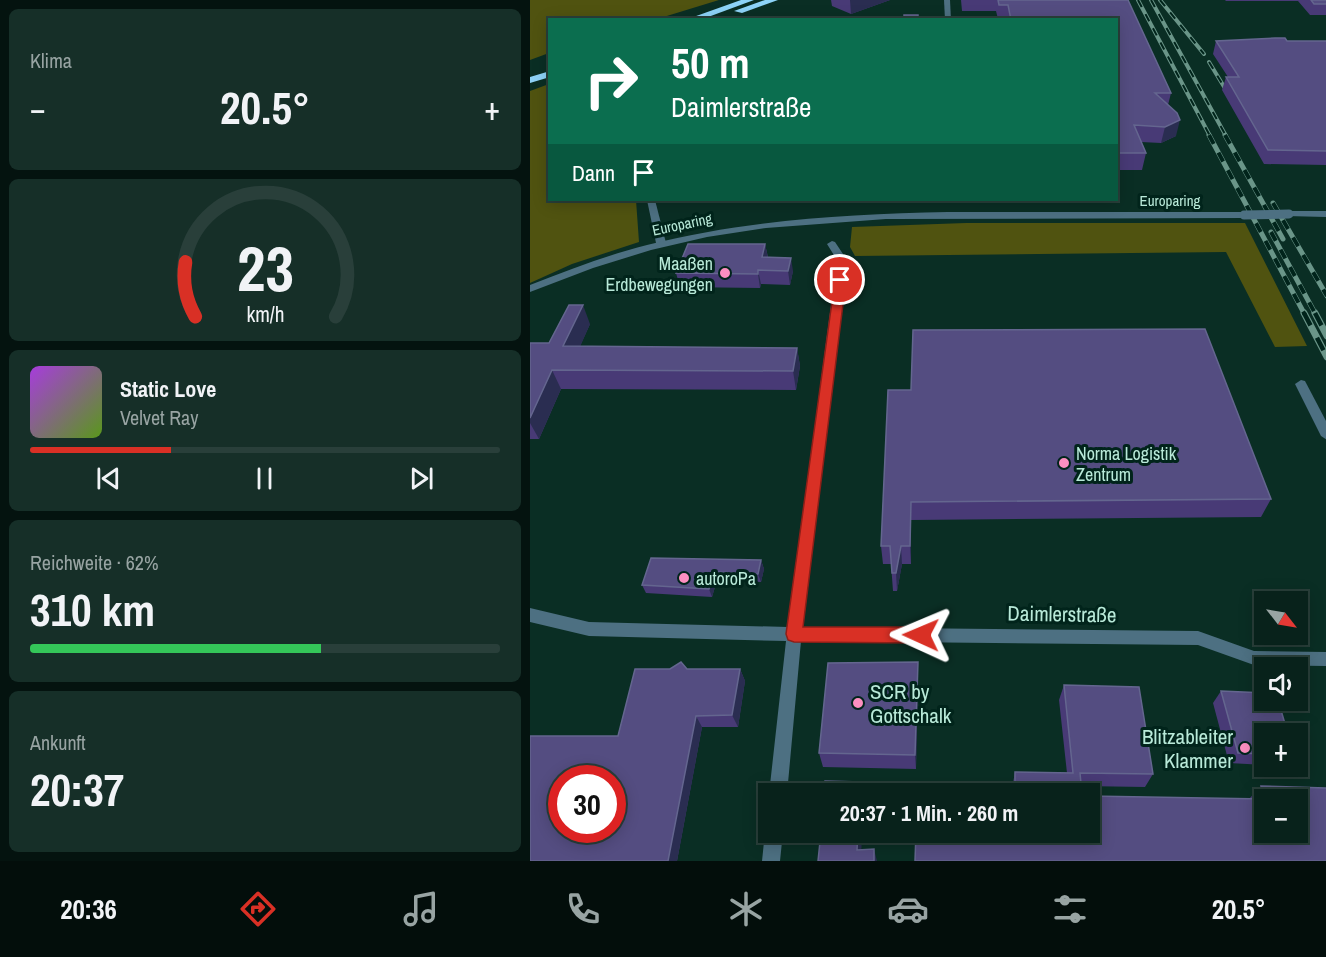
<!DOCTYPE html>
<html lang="de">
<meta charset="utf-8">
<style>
:root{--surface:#08221b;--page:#162f28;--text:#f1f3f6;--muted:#98a4a3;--line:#293f3a;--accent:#d93025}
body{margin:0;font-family:"Archivo Narrow",sans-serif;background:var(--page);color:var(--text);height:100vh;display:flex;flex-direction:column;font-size:22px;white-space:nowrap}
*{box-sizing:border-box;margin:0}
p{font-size:20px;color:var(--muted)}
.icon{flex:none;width:33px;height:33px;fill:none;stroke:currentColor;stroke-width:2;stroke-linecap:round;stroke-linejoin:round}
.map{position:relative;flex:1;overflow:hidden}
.drawer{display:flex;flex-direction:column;gap:9px;padding:9px;background:#04130f;width:530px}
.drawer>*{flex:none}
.banner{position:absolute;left:18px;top:18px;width:570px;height:183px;border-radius:0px;box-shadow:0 3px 15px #0003,0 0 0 2px var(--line);background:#0b6e4f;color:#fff;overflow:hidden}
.needle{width:39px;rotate:121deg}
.fabs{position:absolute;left:724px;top:591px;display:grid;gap:12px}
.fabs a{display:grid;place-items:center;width:54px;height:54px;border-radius:0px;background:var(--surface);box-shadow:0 3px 15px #0003,0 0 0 2px var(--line);font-size:30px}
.speed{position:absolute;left:18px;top:765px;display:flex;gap:12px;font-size:30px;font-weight:700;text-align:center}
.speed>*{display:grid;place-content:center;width:78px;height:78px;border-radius:50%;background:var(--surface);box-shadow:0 3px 15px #0003,0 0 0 2px var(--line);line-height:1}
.speed .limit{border:9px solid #d22;background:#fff;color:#111}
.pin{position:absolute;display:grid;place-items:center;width:51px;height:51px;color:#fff;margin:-26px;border:3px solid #fff;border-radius:50%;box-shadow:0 2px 6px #0007}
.me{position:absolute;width:66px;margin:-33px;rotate:271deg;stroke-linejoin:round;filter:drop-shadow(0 0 4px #0008)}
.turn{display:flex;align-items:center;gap:21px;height:126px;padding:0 24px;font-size:27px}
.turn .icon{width:78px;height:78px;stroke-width:2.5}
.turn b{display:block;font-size:42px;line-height:51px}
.then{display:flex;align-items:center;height:57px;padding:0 24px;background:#0003;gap:12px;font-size:22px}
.big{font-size:45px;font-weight:700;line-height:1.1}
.drawer .tile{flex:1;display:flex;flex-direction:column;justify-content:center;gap:9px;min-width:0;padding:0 21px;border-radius:9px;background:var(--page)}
.drawer .dial{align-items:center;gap:0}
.dial svg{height:156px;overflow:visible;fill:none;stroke:var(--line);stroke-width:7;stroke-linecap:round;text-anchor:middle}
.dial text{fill:var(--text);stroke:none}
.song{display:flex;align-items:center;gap:18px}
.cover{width:72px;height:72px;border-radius:9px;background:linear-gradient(135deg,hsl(280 70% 55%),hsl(90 70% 35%))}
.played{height:6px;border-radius:3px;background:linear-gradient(90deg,var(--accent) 30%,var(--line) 30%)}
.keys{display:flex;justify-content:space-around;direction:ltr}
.heat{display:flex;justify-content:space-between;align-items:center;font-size:33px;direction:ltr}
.charge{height:9px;border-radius:4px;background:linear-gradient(90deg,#34c759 62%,var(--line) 0)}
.trip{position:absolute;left:228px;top:783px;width:342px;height:60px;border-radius:0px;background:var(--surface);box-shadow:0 3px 15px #0003,0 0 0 2px var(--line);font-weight:700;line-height:60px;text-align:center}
.tab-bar{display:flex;height:96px;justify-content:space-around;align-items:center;background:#030e0b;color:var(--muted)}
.tab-bar .icon{width:42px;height:42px}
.tab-bar .current{color:var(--accent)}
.tab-bar b{font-size:27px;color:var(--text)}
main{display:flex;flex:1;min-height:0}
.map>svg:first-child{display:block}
</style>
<main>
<section class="drawer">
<div class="tile"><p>Klima</p>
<div class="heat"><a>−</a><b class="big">20.5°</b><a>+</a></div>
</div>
<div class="tile dial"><svg viewBox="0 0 100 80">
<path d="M14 69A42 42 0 1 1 86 69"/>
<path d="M14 69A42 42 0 0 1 9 41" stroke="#d93025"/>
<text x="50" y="56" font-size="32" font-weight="700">23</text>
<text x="50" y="72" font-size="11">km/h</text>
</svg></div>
<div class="tile">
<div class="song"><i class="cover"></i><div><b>Static Love</b><p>Velvet Ray</p></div></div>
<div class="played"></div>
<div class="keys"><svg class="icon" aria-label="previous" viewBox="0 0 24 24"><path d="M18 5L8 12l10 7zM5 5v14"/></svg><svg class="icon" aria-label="pause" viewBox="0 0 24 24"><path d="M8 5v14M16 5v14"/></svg><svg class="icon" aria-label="next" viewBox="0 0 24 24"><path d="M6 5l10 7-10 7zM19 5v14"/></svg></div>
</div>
<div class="tile"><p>Reichweite · 62%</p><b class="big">310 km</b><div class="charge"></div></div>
<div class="tile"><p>Ankunft</p><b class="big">20:37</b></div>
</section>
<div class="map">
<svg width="797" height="861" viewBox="0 0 797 861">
<rect width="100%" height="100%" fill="#0a2e24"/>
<g fill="#505310">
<polygon points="0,0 189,0 127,19 20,20 19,53 0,60"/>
<polygon points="19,84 20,200 106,200 109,242 42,264 0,283 0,91"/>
<polygon points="436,223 715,223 777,346 745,347 696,252 325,256 320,247 322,227"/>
</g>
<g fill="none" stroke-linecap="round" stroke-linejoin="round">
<g fill="#4d7082" fill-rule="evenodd">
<polygon points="414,0 420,0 421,20 415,20"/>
<polygon points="117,200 125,200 136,243 134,245 131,246 126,243"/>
<polygon points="302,241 305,242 317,260 272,627 668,631 724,651 797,652 797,666 724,665 668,645 271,641 257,794 239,794 256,641 59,636 0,622 0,608 59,622 258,627 307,260 297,244"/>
<polygon points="771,380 775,381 797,423 797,440 791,436 765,384"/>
<polygon points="238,825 238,832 253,832 250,861 232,861 235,832"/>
</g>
<g fill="#4d7082" fill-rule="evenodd">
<polygon points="759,211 797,211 797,217 756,216 755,214"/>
<path d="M418,212h296l4,3 -4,3 -358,1 -120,9 -59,9 -56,13 -58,18 -63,24v-7c39,-15 77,-30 117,-40 99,-25 200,-31 301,-33z"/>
</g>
<g fill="#8dd3f8" fill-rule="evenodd">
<polygon points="211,0 224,0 170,20 155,20"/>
<polygon points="235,0 248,0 212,13 204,11"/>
<polygon points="20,71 20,77 0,83 0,77"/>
</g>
<defs>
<g id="rail-far2">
<polyline points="608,0 680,136"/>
<polyline points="621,0 696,136"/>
<polyline points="630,0 674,54"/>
<polyline points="679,62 696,90"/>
</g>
<g id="rail-far1">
<polyline points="679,135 775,315"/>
<polyline points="695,135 753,239"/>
<polyline points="743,203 797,296"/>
<polyline points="741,232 786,315"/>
</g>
<g id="rail">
<polyline points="774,313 797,357"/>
<polyline points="785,313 797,336"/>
</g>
</defs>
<use href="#rail-far2" stroke="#6a9588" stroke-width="4"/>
<use href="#rail-far1" stroke="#6a9588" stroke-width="5"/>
<use href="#rail" stroke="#6a9588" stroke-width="7"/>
<use href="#rail-far2" stroke="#01241b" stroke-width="2" stroke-dasharray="8" stroke-linecap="butt"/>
<use href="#rail-far1" stroke="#01241b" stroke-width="4" stroke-dasharray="10" stroke-linecap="butt"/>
<use href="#rail" stroke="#01241b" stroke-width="4.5" stroke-dasharray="14" stroke-linecap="butt"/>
<polyline stroke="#4d7082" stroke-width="9" points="714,215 759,214"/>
</g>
<g fill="#483a76">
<polygon points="301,0 360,0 321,14 302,6"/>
<polygon points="431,0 598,0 641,93 638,105 646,136 631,143 611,142 616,153 612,170 586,170 586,20 468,19 466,11 432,11"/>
<polygon points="695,0 797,0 797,15 780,15 768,1 696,1"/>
<polygon points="686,41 797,41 797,165 734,164 692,90 696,77 698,77 683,54"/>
<polygon points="235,244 238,257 263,271 260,285 231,284 230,288 150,287 146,273"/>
<polygon points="60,324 50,346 267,348 270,366 266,390 31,389 9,439 0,439 0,343 19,343"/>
<polygon points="358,390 741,499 731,517 381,520 381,564 372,564 367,591 363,591 361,564 353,564 351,546"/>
<polygon points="231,560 234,569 231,582 187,580 182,597 116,593 112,585"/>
<polygon points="388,662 386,769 293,767 289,753"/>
<polygon points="157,669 210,669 215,681 208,727 172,727 147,861 0,861 88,736"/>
<polygon points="534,685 623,774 615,787 551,786 483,783 485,772 537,773 529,700"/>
<polygon points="691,691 735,734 735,765 699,763 683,703"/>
<polygon points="731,786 797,861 719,799"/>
</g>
<g fill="#2a2d51">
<polygon points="320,0 360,0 321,14"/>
<polygon points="650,120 646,136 631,143 635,127"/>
<polygon points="235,244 238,258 232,257"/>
<polygon points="261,258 263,271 260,285 258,271"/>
<polygon points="228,270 231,284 230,288 228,274"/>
<polygon points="53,305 60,324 42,365 33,346"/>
<polygon points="267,348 270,366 266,390 263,371"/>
<polygon points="22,370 31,389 9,439 0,423 0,418"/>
<polygon points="381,502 381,564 380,546"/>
<polygon points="371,546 372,564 367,591 366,573"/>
<polygon points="231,560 234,569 231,582 228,574"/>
<polygon points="184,572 187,580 182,597 179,589"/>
<polygon points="388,662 388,678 386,769 385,755"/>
<polygon points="210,669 215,681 208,727 202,715"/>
<polygon points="166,716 172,727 147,861 138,861"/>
<polygon points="331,782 334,794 331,794"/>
<polygon points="328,832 332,832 331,861 327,850"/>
<polygon points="344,849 347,861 344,861"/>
</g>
<g fill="#544d81" stroke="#64668f" stroke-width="1.5" fill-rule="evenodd">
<polygon points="468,0 598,0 641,93 625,93 647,113 650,120 635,127 604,125 616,153 586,153 586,20 481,20 478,5 469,5"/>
<polygon points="781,0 797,0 797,4 784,4"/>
<rect x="374" y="15" width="14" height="5"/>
<polygon points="745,38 755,38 757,41 797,41 797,151 738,150 696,77 709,77 686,41"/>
<polygon points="158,244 235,244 232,257 261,258 258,271 228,270 228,274 146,273"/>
<polygon points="39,305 53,305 33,346 267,348 263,371 22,370 0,418 0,343 19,343"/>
<polygon points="675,329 741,499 381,502 380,546 371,546 366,573 362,573 360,546 351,546 358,390 381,390 383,330"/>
<polygon points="121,558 231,560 228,574 184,572 179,589 112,585"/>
<path d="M151,662l6,7h53l-8,46 -36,1 -28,145h-138v-125h88l17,-67h35zM32,778h50v52h-50z"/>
<polygon points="388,662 385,755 289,753 298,663"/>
<polygon points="534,685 609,687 623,774 550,773 552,794 387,794 387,784 485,783 485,772 543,773"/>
<polygon points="691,691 735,693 735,700 748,700 758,734 735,734 735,754 708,753"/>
<polygon points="295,781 331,782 331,794 294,794"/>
<path d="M731,786l66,2v73h-412l1,-29h174v-36l175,3zM735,800h33v32h-33z"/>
<polygon points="291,832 328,832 327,850 344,849 344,861 288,861"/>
</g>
<polygon fill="#d93025" stroke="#8d1f18" stroke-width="1.5" points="310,277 316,280 273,627 391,627 397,630 399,635 397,641 391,643 264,642 258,640 256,634 305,280"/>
<g fill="#fc8fc1" stroke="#01241b" stroke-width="2">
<circle cx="195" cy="273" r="6"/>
<circle cx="534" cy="463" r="6"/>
<circle cx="154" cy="578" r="6"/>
<circle cx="328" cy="703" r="6"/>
<circle cx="715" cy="748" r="6"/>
</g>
<g text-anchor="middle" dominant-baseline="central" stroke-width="6" stroke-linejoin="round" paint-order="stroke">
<g font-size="15" fill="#b9ead9" stroke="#01241b">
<text x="640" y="200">Europaring</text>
<text transform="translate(152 224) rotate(-12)">Europaring</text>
</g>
<g font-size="18" fill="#b9ead9" stroke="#01241b" text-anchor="start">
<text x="183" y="263" text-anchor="end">Maaßen<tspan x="183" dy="21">Erdbewegungen</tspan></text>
<text x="546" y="453">Norma Logistik<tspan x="546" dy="21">Zentrum</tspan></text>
<text x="166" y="578">autoroPa</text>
</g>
<g font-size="21" fill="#b9ead9" stroke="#01241b">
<text transform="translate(532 614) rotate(1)">Daimlerstraße</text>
</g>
<g font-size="21" fill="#b9ead9" stroke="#01241b" text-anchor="start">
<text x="340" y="691">SCR by<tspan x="340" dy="24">Gottschalk</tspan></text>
<text x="703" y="736" text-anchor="end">Blitzableiter<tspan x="703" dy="24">Klammer</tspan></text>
</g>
</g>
</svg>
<div class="fabs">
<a><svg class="needle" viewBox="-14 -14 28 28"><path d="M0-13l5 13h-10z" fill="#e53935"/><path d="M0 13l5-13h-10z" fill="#98a4a3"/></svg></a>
<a><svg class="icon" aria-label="sound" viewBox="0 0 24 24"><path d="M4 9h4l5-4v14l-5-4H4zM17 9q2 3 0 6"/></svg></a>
<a>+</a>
<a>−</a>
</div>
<div class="speed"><div class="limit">30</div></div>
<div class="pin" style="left:310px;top:280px;background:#d93025"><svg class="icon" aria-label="arrive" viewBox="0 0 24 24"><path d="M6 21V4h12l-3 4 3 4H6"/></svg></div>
<svg class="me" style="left:391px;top:635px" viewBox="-20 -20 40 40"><path d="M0-17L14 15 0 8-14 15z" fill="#d93025" stroke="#fff" stroke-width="4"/></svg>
<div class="trip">20:37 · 1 Min. · 260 m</div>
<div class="banner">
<div class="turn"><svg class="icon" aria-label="right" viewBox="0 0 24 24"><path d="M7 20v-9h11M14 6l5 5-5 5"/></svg><div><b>50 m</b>Daimlerstraße</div></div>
<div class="then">Dann<svg class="icon" aria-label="arrive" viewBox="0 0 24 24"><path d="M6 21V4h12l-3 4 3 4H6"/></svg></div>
</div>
</div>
</main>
<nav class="tab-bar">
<b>20:36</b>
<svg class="icon current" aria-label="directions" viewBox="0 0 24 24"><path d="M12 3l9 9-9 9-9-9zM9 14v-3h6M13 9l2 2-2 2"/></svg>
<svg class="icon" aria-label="music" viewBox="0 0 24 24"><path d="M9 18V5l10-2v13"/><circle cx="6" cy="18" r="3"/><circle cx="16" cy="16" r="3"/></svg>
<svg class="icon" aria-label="phone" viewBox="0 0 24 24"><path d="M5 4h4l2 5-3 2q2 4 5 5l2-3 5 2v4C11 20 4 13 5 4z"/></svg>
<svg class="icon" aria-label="climate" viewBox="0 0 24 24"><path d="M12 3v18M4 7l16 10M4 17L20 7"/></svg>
<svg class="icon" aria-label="car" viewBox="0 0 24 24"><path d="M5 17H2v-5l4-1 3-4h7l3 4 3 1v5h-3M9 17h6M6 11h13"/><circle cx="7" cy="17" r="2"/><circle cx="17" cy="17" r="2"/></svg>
<svg class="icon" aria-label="filters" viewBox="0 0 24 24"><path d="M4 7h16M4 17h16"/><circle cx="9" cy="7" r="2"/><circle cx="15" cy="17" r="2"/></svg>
<b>20.5°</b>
</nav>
